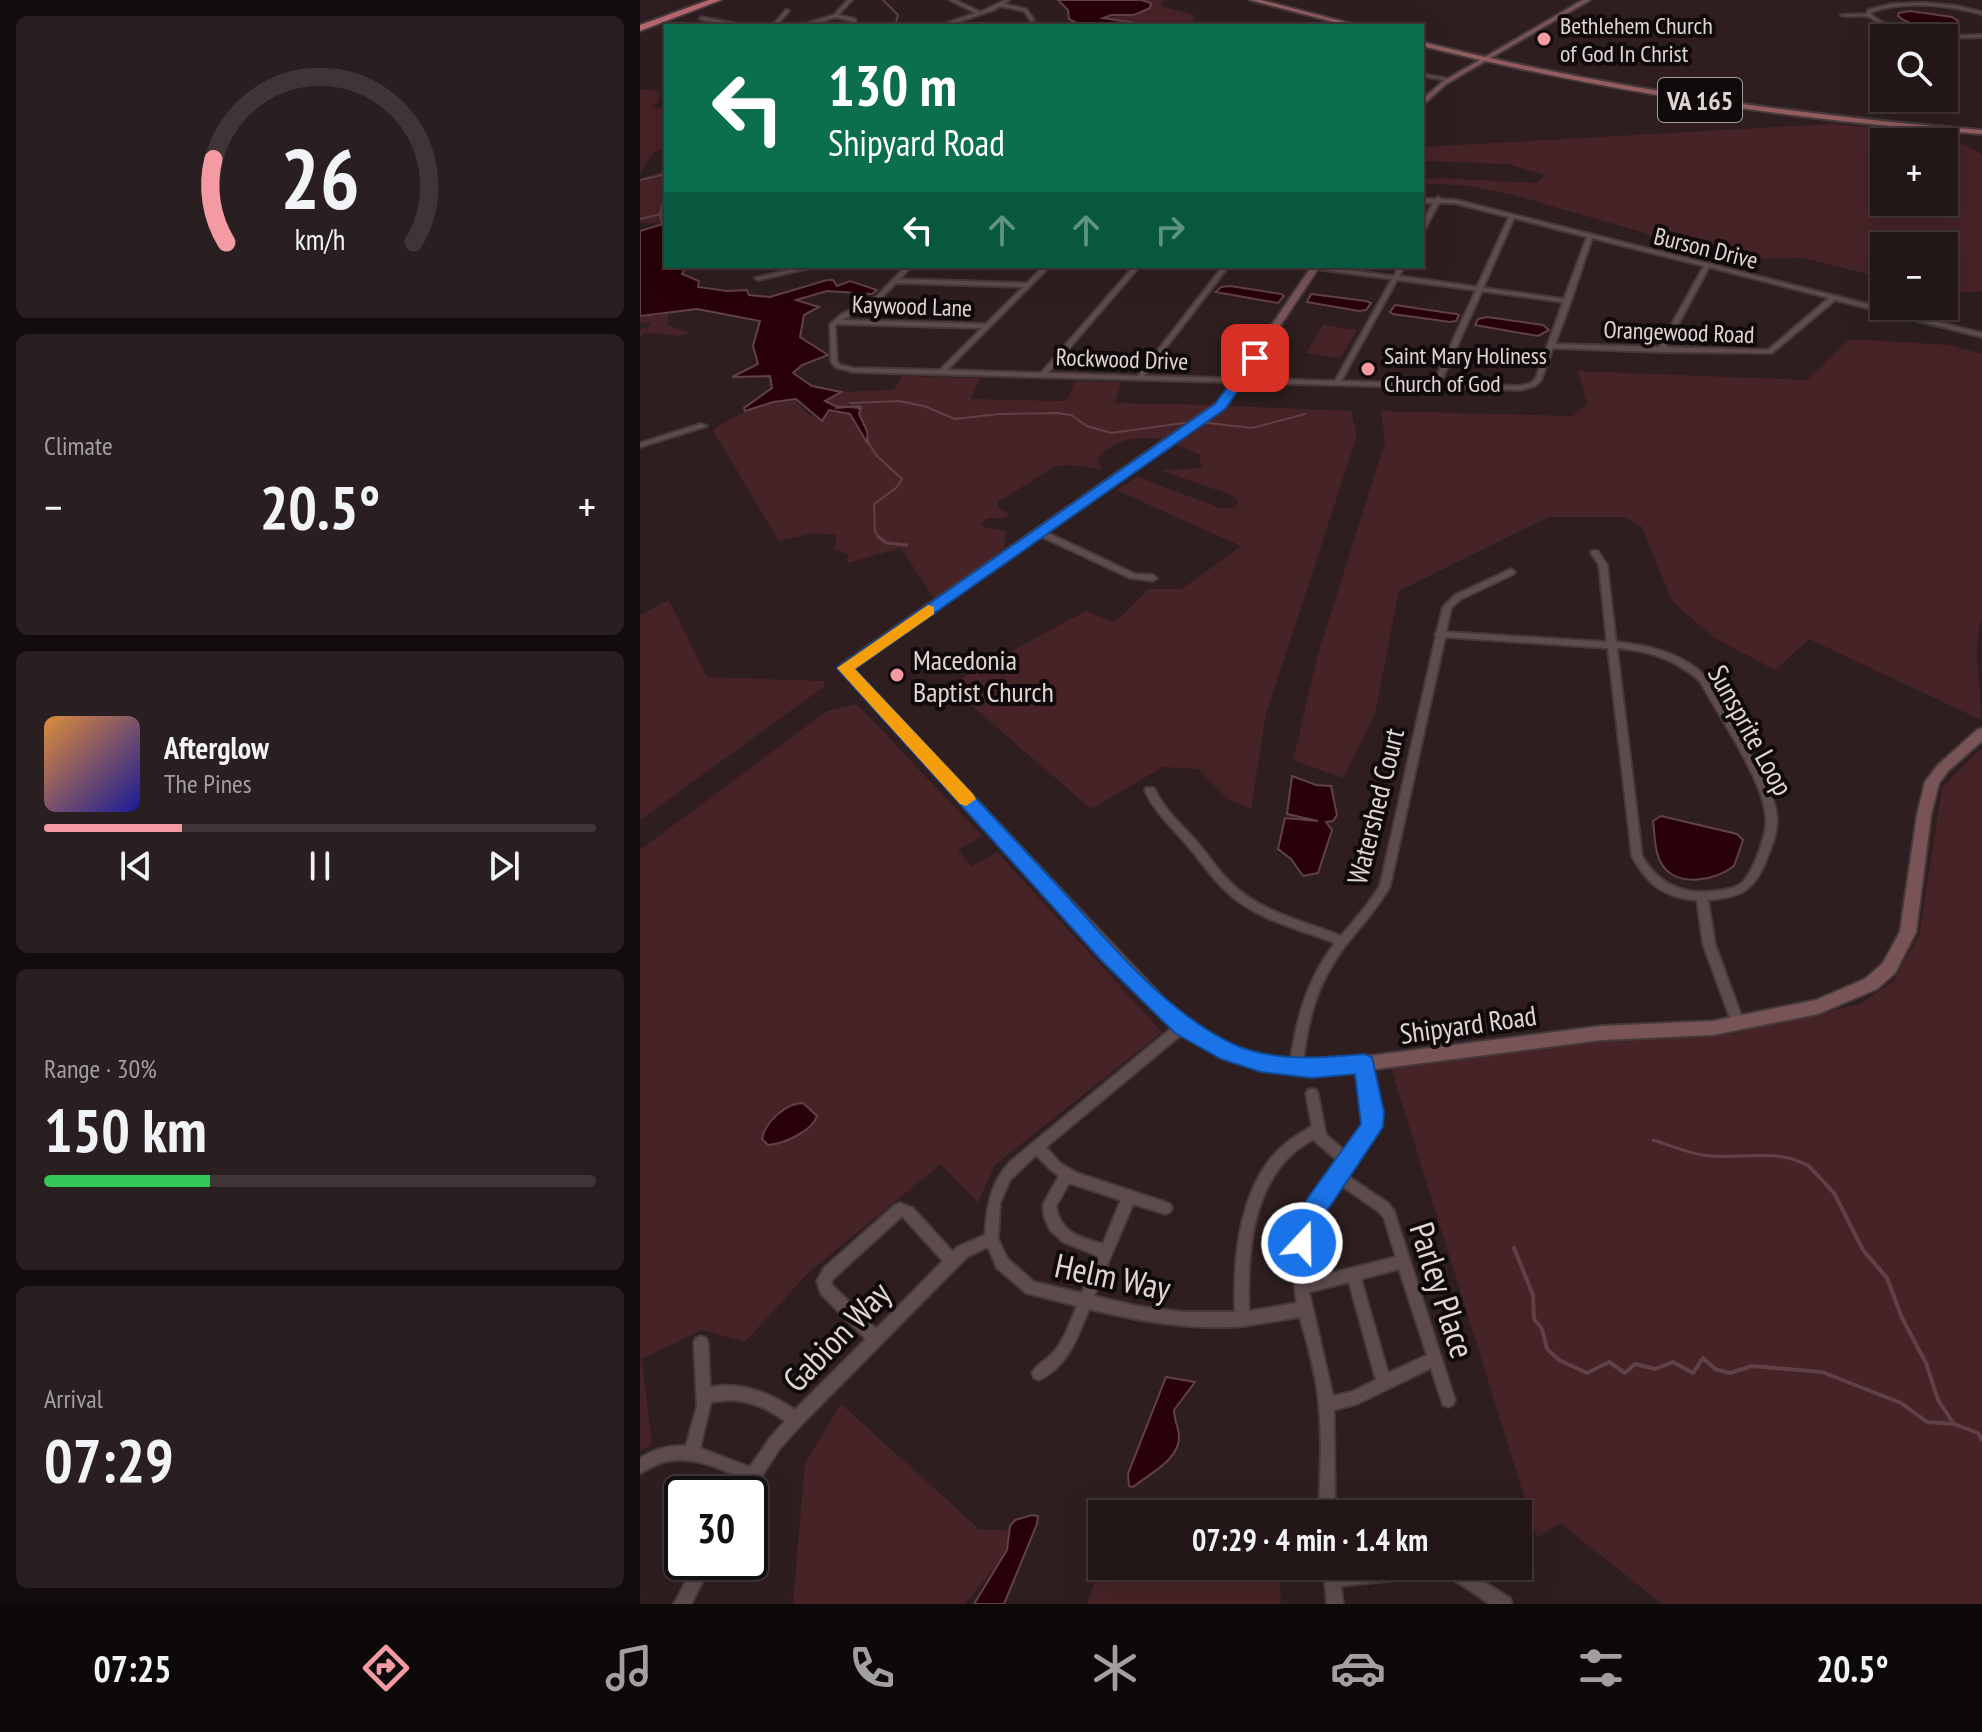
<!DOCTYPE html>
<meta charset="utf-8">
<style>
:root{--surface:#221617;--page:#2a1f20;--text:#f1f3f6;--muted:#a29fa1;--line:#3f3536;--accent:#f49aa3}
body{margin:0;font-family:"PT Sans Narrow",sans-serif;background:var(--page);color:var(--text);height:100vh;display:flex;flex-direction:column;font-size:30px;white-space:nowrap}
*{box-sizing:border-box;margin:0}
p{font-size:26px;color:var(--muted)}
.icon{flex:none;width:44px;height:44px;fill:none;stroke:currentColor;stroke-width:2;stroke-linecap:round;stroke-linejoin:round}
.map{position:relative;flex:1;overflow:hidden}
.side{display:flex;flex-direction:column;gap:16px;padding:16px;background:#130c0d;width:640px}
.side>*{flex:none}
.guide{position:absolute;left:24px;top:24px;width:760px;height:244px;border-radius:0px;box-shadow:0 8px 32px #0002,0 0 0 2px var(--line);background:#0b6e4f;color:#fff;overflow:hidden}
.fabs{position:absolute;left:1230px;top:24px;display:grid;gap:16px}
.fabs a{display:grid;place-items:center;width:88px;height:88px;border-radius:0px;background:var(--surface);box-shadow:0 8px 32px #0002,0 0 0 2px var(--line);font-size:40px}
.speed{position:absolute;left:24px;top:1476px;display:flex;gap:16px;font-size:40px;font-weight:700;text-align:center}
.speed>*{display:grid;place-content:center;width:104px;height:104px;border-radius:50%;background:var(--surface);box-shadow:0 8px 32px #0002,0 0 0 2px var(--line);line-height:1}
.speed .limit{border:4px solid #111;border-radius:12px;background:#fff;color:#111}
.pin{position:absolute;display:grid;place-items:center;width:68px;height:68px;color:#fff;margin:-34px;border-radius:16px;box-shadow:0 4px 12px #0006}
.me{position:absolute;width:88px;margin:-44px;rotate:21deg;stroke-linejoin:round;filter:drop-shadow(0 0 6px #0008)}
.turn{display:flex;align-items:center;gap:28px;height:168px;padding:0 32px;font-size:36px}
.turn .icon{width:104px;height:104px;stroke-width:2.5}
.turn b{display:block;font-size:56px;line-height:68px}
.lanes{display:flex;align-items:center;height:76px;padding:0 32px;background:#0003;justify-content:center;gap:40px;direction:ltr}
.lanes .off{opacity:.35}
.big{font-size:60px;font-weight:700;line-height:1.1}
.side .card{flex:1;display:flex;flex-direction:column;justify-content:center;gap:12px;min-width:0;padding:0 28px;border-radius:12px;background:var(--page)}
.side .dial{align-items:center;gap:0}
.dial svg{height:208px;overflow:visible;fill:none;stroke:var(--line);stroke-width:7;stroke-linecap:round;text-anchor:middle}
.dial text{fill:var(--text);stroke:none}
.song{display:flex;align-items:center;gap:24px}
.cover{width:96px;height:96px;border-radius:12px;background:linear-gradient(135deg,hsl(30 70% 55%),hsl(240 70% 35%))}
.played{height:8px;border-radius:4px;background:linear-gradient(90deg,var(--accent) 25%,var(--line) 25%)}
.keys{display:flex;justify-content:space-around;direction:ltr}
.heat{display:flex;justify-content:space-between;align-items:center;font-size:44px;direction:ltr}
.charge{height:12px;border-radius:6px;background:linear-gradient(90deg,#34c759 30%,var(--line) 0)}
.trip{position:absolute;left:448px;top:1500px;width:444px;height:80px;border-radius:0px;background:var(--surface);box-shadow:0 8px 32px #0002,0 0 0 2px var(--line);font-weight:700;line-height:80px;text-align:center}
.menu{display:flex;height:128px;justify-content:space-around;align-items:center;background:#0e0909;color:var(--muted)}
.menu .icon{width:56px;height:56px}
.menu .on{color:var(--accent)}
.menu b{font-size:36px;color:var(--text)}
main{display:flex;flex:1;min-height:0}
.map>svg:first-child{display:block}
</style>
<main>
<section class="side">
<div class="card dial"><svg viewBox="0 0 100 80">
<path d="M14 69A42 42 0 1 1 86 69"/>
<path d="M14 69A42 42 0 0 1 9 37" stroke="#f49aa3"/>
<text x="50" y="56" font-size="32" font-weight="700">26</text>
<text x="50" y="72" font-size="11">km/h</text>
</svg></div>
<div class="card"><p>Climate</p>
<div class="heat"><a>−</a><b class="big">20.5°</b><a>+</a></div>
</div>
<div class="card">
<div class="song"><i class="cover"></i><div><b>Afterglow</b><p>The Pines</p></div></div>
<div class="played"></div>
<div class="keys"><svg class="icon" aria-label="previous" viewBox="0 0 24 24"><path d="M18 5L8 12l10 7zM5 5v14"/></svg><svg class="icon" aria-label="pause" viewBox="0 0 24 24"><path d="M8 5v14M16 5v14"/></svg><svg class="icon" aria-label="next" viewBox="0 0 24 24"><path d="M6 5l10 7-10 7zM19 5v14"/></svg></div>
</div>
<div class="card"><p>Range · 30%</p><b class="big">150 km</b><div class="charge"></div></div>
<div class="card"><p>Arrival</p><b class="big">07:29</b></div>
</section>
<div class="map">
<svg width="1342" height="1604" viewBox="0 0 1342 1604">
<rect width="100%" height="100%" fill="#2e1e1f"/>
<g fill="#462327" fill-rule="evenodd">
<polygon points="501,0 523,0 522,6 554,15 552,22 574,26 543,23 515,26 462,18 494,15 509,9 511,3"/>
<polygon points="0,90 14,90 20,94 19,102 13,106 26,110 26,148 13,153 0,172"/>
<path d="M1191,124c41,4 119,6 151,31v136l-11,2 -27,-4v-43h-60v32l-82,-20 -49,1 -61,-19 -37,-4 -141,-41 -50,-10 -42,-1v-5l14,-1 102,5 7,-8 -38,-11 -85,-3v-14zM1244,142h60v60h-60z"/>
<polygon points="24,163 26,163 26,223 0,223 0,179 23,171"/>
<path d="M31,312l11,1 -14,1v11l22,8c-13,7 -31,-2 -46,0l-4,5v-9l9,-2 1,-4h-10v-7h17z"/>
<polygon points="683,325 717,330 700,358 666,353"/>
<path d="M1210,339l100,6 32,9v264c-11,35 0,67 -1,102l-172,-81 -34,31 -62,-33 -41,-36 -30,-74 -17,-10h-76l-150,74 -24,122 -32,65 -50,-18 25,-106 67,-212 -4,-31 192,5 14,-13 -9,-32 229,9z"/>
<path d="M262,376l78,2 -9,21 92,2 7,-5 4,-14 4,-1 43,1 -6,21 97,2 -2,6 -44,29c-27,-5 -50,-1 -69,18l5,12 -29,-5 -17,1 -58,36v5l12,8 -4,3h-19l-7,8 26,5 -2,17 -69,52 -34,-52 -54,15 1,-9 -14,-5 3,-14 -22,-2 -36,8 -66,-111c23,-16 54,-30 83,-29l12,13 13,7 7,-11 22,4 17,29v-12l-8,-17 -35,-13 17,-9 53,-2z"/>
<polygon points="588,406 711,411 717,436 626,714 611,809 589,800 558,769 523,767 451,809 308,685 446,611 474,623 509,589 542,589 601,546 476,490 497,477 581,508 593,508 599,502 594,496 520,470 564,468 559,462 561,455 535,444"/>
<polygon points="29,600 67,677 184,681 185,686 0,820 0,615"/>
<path d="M217,704l125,132 -24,14 14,17 25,-15 165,180 -167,133 -17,38 -37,-39 -132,108 -64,70 -43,-12 -60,29 10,85 -12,7v-601l187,-139zM147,1107l24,20 -15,7 -32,-5z"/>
<polygon points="1342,747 1342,1604 1022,1604 920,1523 897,1538 751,1068 979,1039 1091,1034 1220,1004 1254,981 1279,935 1302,788"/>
<polygon points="201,1404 339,1529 375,1531 361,1559 325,1604 153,1604 165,1463"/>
<polygon points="462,1561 462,1566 647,1566 640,1573 641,1604 447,1604"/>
</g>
<g fill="#290108" stroke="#604146" stroke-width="2">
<polygon points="418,0 501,0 511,3 510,8 494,15 471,15 463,18 515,26 443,26 429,19 428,10"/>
<path d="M1270,11l42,6 6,4 -2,5c-18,4 -44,2 -58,-10l1,-3z"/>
<polygon points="26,223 26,266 62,266 44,270 42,274 59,281 58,287 87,291 107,290 109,295 130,297 187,280 193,280 197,286 210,281 237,290 232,294 187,291 156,300 179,307 164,315 160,337 188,355 162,365 153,373 172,386 201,392 185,401 195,406 221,408 219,414 227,431 228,444 210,414 189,410 182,421 156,399 133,402 105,411 104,408 132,388 130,376 92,377 118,364 113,346 120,321 57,309 0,316 0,231"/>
<polygon points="590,286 641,294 644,296 638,303 576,292 581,287"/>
<polygon points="671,294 726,301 731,303 726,310 719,311 667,302"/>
<polygon points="755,305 816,314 819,315 816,321 810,322 753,314 750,312"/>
<polygon points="847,317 903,325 909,330 898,336 835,325 838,319"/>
<polygon points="652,776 676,785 691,786 697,815 693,821 686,822 692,830 678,873 663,876 651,859 638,849 645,818 678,821 647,814"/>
<path d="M1021,816l76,18 6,6 -9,26c-18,14 -55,22 -71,0 -9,-12 -8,-32 -10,-45z"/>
<path d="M163,1103l14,13c-5,15 -33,28 -49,29l-6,-6c3,-17 24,-36 41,-36z"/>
<path d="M526,1377l29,5 -21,28c0,9 4,17 5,25 2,24 -30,39 -46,52l-4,-1 -1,-12z"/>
<polygon points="392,1515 398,1516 397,1524 364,1604 334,1604 367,1550 370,1526 375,1520"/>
</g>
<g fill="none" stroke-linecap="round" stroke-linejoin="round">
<g stroke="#604146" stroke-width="2">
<polyline points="243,0 258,15 255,26"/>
<polyline points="0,180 26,174"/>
<polyline points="0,219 26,213"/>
<polyline points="23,227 20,214 26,191"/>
<polyline points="210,403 259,401 284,406 315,419 359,414 417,413 431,415 447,426 471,433 551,422"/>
<polyline points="196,408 220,406 219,409"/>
<polyline points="560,422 612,428 665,414"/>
<polyline points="226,439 237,456 262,479 256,488 234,504 235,531 240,539"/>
</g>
<g stroke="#604146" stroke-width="3">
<polyline points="238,537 247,543 267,545"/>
<path d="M1013,1140c16,5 33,12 49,15 36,6 76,-9 108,12"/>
</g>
<g stroke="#604146" stroke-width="4">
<polyline points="1168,1165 1194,1193 1223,1250 1247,1278 1262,1318 1286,1363 1298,1400 1314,1424"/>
<polyline points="874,1248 893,1295 894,1319 902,1329 907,1349 919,1360 947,1373 969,1362 985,1373 995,1364 1015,1369 1033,1362 1053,1373 1063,1358 1075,1369 1090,1373 1112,1366 1182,1372 1261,1403 1287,1422 1314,1424 1338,1433 1342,1440"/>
</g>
<defs>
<g id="street">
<polygon points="208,0 212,0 198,15 215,19 218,26 214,26 212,21 195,17 166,26 159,26 194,15"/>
<path d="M310,0h5l25,12c9,-3 22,-12 29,-12l-6,4 23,5 8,11 -3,1 -7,-10 -24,-5 -6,4 -49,16h-6l37,-13z"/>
<path d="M1284,3l32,3 26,6v2c-35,-9 -77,-14 -111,-2v3c32,24 72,21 111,20v2c-29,1 -60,3 -88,-6 -10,-3 -20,-13 -28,-15 -8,-1 -17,1 -25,-1l26,-1 1,-4 24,-6z"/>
<polygon points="146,10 149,11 136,26 132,26"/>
<polygon points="61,17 102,25 104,26 95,26 60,19"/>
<polygon points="782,74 810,79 812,80 810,81 782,76"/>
<path d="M798,197l3,2 15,1 526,133v4l-147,-37 -63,53 -111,-1 -108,-4 -12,32 -6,6 -15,4 -667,-18 -18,-5 -4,-6 -1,-37 12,-10 34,-17 30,-31h6l-12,13 127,4 17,-17h6l-103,104 94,3 93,-107h6l-92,107 90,3 85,-110h6l-85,110 191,5 57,-102 -77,-10 -2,-1v-2l81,10 5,-10h6l-6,10 78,11 32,-70 -55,-14h-15l-14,26 -3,2v-7l11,-21h-11v-4h13zM874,218l73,19 -23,62 -81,-11zM952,238l112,28 -45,81 -104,-3 16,-43zM1069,267l120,31 -61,52 -102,-3zM757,280l79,10 -43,94 -92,-3zM256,283l127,4 -37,37 -144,-4 38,-21zM842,291l81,11 -27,76 -5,5 -11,3 -80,-2zM197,324l145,4 -42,42 -87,-2 -13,-3 -3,-4 -2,-35z"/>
<polygon points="167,266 179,266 118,280 115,278"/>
<polygon points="60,424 67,426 0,447 0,443"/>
<polygon points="398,531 404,531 495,574 513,575 517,578 513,581 490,578 398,535"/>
<path d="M952,551h6l9,14 9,77c29,3 58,9 81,27 17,13 27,38 37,57 14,24 43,68 43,95 0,14 -7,29 -12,42 -13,30 -26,34 -57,37l7,44 29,79 -2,4 -4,1 -4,-1 -2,-4 -29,-79 -6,-44c-33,-2 -50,-16 -65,-44l-24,-208 -163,-11 -55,249c-12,22 -29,40 -45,60 -30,41 -37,73 -43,122l-2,4 -4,1 -4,-1c-3,-10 0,-21 2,-31 6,-37 19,-69 41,-98 -36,-14 -77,-23 -107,-50 -16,-14 -27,-32 -41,-48 -15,-18 -32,-32 -42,-54l1,-3h8c10,22 27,36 43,54 12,14 22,30 36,43 30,28 71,36 108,51l26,-31 13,-19 56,-250 -1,-2 2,-2 6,-25 12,-12 56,-26 4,3 -1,2 -53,25 -10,9 -5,24 161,10 -8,-77 -8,-12zM977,648c32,3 58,11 83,33 18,34 65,101 66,138 1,10 -3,20 -6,30 -4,11 -9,24 -17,33 -8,7 -18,8 -29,9 -32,4 -56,-7 -72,-35z"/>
<path d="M543,1021l4,1 2,4 -2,4 -141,117 14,16 17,10 88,29 5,2 2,4 -2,4 -5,2 -32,-10 -39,92 43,10 47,6h51c-2,-57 5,-135 55,-172 7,-5 15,-9 22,-14l-6,-32 2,-4 4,-1 4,1 2,4 8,41 22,18 18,-27 1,-14 -9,-49 2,-4 4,-1 4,1c6,16 14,53 10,69 -5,17 -21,33 -32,47l42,28 6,8 61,189 -2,5 -5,2 -5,-2 -12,-37 -74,36 -23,6 1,104h-16c1,-39 4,-79 -1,-118 -3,-27 -11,-53 -18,-79 -18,3 -37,6 -56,9 -52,5 -104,-5 -155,-17 -12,28 -20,57 -50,71l-5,-2 -2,-5c5,-9 13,-12 20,-19 12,-12 18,-32 25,-48l-51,-13 -29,-25 -9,-21 -21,10 -166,168 -21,23 -30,46h-17l10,-16c-23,-9 -49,-22 -74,-17 -11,1 -19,8 -29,12v-15c15,-9 29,-13 46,-12l11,-40 -3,-63 2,-5 5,-2 5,2 2,5 2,44c31,-6 60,6 85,23l71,-71 -45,-45 -4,-13 7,-13 71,-63 5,-2 13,5 40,44 4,-5 28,-12c2,-29 5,-52 26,-74l168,-139zM674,1139l2,3 24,21c-39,47 -54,79 -43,140l-48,8c-2,-55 2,-125 49,-162 5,-4 11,-7 16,-10zM396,1155l16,16 7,5 -16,29 1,11 6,14 13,12 35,14 -16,37 -48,-11 -27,-24 -9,-19 2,-36 10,-23zM429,1183l52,17 -18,44c-24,-7 -43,-11 -47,-38zM699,1184l39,27 6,7 12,39 -89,22c-3,-38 8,-65 32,-95zM262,1216l41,45 -67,68 -44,-44 -1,-3 3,-4zM759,1269l28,86 -39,18 -27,-94zM709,1282l27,98 -25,12 -18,4 -24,-104zM89,1400c22,1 39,8 56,21l-15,17 -20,29 -50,-19 11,-46z"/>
<polygon points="56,1562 73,1562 51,1604 34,1604"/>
<polygon points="683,1566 699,1566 699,1571 740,1566 819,1566 870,1598 872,1604 850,1604 814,1580 801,1575 701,1586 703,1604 687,1604"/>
</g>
<g id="secondary">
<polygon points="943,0 950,0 806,84 782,106 782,100 802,82"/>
<path d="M672,266h8l-93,139 -374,264 322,341c19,12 39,28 60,37 30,12 62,14 94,14l272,-35 112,-5 103,-21 49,-21 18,-16 17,-31 17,-117 8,-33 13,-17 39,-35 5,-2v13l-34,30 -9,12 -8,32 -15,117 -21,41 -18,16 -59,25 -105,21 -112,5 -272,35c-35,0 -74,-2 -106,-18 -21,-9 -40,-25 -60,-37l-322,-349 -2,-3 2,-3 379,-264z"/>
</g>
<g id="primary">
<polygon points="610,0 621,0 720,26 709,26"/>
<path d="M782,42c185,46 370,73 560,88v4c-190,-14 -375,-42 -560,-88z"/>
</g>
<polygon id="highway" points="69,0 81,0 0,31 0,25"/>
</defs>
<use href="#street" stroke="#46393a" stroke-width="4"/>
<use href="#secondary" stroke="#46393a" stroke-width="4"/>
<use href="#primary" stroke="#46393a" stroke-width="4"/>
<use href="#highway" stroke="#46393a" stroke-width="4"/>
<use href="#street" fill="#5e4c4d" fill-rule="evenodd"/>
<use href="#secondary" fill="#795457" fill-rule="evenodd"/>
<use href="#primary" fill="#935c61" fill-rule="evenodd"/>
<use href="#highway" fill="#b7666f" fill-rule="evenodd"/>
</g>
<path fill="#1a73e8" stroke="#114b97" stroke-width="2" d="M610,356l11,2 -36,51 -370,260c68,72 135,145 203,217 50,55 107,126 175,158 40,18 88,14 131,10l8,3 12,55 -1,15 -58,87 -14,37 -9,3 -9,-3 -3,-8 17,-44 54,-75 -6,-50 -43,4 -51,-6 -40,-13 -46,-26 -75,-74 -263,-291 378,-264z"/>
<polygon fill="#f59e0b" points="288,605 294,607 294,614 215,669 333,794 336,799 326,806 320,804 197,668"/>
<g fill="#f49aa3" stroke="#110a0b" stroke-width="3">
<circle cx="904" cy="39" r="8"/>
<circle cx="728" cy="369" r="8"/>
<circle cx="257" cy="675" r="8"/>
</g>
<g text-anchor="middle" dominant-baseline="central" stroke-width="8" stroke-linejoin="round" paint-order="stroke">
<g font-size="24" fill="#e0d5d5" stroke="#110a0b" text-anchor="start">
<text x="920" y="25">Bethlehem Church<tspan x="920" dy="28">of God In Christ</tspan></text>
<text x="744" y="355">Saint Mary Holiness<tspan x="744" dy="28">Church of God</tspan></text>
</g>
<g font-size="24" fill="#e0d5d5" stroke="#110a0b">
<text transform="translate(1066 248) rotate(14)">Burson Drive</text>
<text transform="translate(272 306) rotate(2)">Kaywood Lane</text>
<text transform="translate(1039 332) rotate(2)">Orangewood Road</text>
<text transform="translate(482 359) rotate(2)">Rockwood Drive</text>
</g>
<rect fill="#110a0b" stroke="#a29898" stroke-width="2" x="1018" y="78" width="84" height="44" rx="6"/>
<g font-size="26" font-weight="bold" fill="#e0d5d5">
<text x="1060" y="100">VA 165</text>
</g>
<g font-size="28" fill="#e0d5d5" stroke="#110a0b" text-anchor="start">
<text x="273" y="659">Macedonia<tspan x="273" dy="32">Baptist Church</tspan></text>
</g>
<g font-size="28" fill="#e0d5d5" stroke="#110a0b">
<text transform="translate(1111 730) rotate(61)">Sunsprite Loop</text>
<text transform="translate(735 806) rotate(-76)">Watershed Court</text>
<text transform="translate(828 1024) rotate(-8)">Shipyard Road</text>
</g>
<g font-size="34" fill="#e0d5d5" stroke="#110a0b">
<text transform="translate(473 1276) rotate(12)">Helm Way</text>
<text transform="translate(803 1290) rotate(72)">Parley Place</text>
<text transform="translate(196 1336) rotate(-46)">Gabion Way</text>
</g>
</g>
</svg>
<div class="fabs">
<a><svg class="icon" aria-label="search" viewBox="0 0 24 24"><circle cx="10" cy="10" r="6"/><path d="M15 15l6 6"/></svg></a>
<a>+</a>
<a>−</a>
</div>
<div class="speed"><div class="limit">30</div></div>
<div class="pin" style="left:615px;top:358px;background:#d93025"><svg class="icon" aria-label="arrive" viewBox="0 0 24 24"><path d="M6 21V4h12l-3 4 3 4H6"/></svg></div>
<svg class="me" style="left:662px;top:1243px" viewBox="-20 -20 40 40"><circle r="17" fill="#1a73e8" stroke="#fff" stroke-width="3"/><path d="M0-11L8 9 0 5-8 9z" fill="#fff"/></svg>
<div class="trip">07:29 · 4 min · 1.4 km</div>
<div class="guide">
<div class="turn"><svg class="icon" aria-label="left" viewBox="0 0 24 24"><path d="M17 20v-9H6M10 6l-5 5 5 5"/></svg><div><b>130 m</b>Shipyard Road</div></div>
<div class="lanes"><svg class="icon" aria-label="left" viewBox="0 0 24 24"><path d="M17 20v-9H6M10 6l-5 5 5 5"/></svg><svg class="icon off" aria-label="ahead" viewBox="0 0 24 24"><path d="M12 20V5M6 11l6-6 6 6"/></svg><svg class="icon off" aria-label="ahead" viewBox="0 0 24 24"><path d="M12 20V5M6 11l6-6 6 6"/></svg><svg class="icon off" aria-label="right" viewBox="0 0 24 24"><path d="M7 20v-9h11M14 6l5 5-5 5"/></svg></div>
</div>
</div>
</main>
<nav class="menu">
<b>07:25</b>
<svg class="icon on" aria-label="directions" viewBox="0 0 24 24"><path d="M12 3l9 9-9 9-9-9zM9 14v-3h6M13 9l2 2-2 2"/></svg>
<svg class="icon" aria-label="music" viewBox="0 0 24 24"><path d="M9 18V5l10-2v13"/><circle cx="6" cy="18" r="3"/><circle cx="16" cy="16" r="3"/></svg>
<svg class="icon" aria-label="phone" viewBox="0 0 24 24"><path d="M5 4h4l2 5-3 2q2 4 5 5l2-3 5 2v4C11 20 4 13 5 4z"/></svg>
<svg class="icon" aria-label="climate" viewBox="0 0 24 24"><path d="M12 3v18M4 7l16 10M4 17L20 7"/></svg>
<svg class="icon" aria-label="car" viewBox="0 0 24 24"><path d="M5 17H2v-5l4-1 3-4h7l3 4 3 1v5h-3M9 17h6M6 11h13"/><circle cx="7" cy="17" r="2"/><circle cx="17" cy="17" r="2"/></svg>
<svg class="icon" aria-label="filters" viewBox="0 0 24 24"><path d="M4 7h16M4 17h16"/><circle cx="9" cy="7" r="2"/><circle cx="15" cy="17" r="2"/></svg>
<b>20.5°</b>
</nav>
